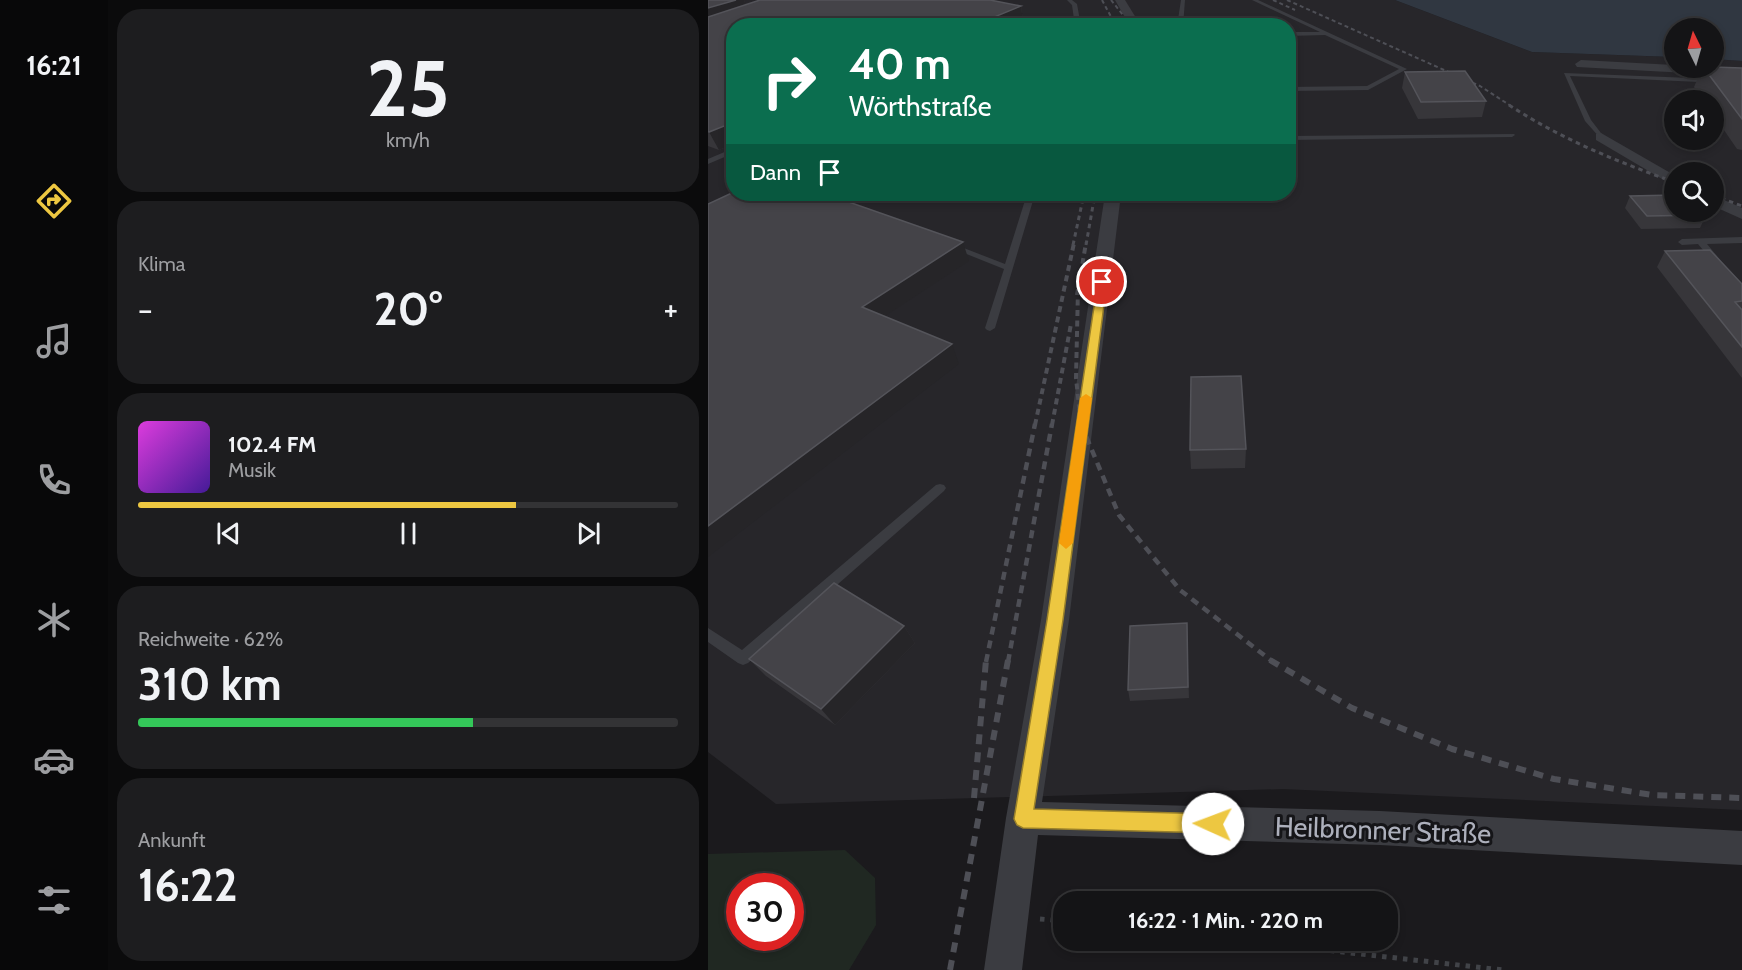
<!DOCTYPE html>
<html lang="de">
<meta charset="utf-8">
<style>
:root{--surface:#141416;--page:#1d1d1f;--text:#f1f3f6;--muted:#9d9ea1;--line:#333335;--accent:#edc741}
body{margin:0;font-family:Cabin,sans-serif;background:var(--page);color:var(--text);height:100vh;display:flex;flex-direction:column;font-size:22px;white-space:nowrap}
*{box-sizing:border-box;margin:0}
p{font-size:20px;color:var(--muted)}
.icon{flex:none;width:33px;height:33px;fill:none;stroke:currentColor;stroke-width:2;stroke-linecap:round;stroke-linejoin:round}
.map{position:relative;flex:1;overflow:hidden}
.sheet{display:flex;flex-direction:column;gap:9px;padding:9px;background:#0b0b0c;width:600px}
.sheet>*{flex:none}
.guide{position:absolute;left:18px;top:18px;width:570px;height:183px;border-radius:24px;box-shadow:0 3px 9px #0003,0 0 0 2px var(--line);background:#0b6e4f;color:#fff;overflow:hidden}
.needle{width:39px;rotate:355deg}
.tools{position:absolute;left:956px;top:18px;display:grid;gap:12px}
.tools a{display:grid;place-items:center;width:60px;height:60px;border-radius:50%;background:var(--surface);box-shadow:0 3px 9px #0003,0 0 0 2px var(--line);font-size:30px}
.speed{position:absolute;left:18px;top:873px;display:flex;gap:12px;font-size:30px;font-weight:700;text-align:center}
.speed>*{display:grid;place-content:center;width:78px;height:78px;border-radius:50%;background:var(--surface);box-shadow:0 3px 9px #0003,0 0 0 2px var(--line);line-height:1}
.speed .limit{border:9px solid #d22;background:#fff;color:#111}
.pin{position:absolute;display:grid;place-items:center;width:51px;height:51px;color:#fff;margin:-26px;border:3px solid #fff;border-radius:50%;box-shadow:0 2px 6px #0007}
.me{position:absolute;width:66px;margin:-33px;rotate:272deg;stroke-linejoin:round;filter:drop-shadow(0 0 4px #0008)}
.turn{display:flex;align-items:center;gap:21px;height:126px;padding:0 24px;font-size:27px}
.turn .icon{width:78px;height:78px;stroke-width:2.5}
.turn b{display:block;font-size:42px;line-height:51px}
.then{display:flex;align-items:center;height:57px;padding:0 24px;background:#0003;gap:12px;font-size:22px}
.big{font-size:45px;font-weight:800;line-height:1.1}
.sheet .tile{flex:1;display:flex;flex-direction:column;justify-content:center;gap:9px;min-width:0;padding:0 21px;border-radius:24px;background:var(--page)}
.sheet .dial{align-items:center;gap:0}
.dial b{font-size:78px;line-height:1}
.song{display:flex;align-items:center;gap:18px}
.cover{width:72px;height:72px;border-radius:9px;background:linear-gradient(135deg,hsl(300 70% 55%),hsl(260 70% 35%))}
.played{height:6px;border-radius:3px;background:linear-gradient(90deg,var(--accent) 70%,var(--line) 70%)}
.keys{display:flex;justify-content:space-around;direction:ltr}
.heat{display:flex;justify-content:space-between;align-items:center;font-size:33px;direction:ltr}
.charge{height:9px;border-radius:4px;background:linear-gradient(90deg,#34c759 62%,var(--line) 0)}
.trip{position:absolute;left:345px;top:891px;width:345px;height:60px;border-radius:24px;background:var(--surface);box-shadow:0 3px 9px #0003,0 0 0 2px var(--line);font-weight:800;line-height:60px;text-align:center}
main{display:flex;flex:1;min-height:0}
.tabs{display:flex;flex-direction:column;width:108px;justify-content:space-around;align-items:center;background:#080809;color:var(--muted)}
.tabs .icon{width:42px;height:42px}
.tabs .on{color:var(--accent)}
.tabs b{font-size:27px;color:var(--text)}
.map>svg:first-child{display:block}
</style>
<main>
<nav class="tabs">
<b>16:21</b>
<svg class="icon on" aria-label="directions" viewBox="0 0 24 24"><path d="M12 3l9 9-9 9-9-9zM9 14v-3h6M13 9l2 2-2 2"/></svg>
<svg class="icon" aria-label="music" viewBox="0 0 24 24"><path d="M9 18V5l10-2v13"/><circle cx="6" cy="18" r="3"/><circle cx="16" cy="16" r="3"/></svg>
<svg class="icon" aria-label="phone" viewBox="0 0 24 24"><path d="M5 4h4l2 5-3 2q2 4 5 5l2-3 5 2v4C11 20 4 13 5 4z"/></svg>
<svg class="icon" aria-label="climate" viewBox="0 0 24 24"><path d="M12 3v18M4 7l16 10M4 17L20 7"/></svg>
<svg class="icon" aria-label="car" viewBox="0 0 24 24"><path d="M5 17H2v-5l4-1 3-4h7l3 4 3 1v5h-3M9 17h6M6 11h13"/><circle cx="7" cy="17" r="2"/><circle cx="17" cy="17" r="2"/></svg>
<svg class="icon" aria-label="filters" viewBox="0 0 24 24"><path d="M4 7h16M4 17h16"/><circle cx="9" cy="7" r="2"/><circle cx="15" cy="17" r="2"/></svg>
</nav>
<section class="sheet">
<div class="tile dial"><b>25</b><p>km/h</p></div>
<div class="tile"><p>Klima</p>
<div class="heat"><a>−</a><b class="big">20°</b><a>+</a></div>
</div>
<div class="tile">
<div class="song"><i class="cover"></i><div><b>102.4 FM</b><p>Musik</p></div></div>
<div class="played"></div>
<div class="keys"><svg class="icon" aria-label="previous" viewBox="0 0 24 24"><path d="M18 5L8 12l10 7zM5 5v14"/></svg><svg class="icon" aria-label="pause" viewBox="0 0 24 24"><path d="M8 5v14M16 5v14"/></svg><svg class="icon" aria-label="next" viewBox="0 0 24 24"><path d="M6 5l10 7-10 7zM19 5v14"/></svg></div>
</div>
<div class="tile"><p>Reichweite · 62%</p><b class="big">310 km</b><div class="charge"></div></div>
<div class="tile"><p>Ankunft</p><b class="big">16:22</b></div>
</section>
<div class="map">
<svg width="1034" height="970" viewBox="0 0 1034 970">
<rect width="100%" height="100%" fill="#1b1a1d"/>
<path fill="#27262a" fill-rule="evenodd" d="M0,0h687l137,52 142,5v11h39v-9l29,2v749l-459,-21 -507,15 -68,-52zM26,26h554v168h-554zM966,100h39v40h-39zM966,172h39v40h-39z"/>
<path fill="#202822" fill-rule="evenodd" d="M137,850l30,28 1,47 -27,45h-141v-116zM32,886h50v52h-50z"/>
<polygon fill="#303741" points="687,0 1034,0 1034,61 1005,59 1005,28 966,28 966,57 824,52"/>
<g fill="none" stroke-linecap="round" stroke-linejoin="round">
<g stroke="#414348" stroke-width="5" stroke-dasharray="4.5 6" stroke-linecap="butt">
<polyline points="332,919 356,921"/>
<polyline points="528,940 795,970"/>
</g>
<g fill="#3b3c41" fill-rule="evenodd">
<polygon points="359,0 364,0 369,4 373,26 367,26 364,5"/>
<polygon points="473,0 477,0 475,26 469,26"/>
<polygon points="544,0 550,0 699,69 660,90 580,91 580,87 659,86 691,69 617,35 580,36 580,32 612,32"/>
<polygon points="856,73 1034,80 1034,84 862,76 883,120 896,137 893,139 877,121"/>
<polygon points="806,134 807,135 804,137 580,140 580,136"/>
<polygon points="26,148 26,153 0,164 0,159"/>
<polygon points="319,194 327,194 287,328 282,331 279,330 277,328 296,269 241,247 248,245 297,264"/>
<polygon points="430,194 446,194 442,196 404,202 400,200"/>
<polygon points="465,194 475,194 487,197 487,194 495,194 494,201 490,203"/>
<polygon points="1034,237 1034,243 999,244 1013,261 1009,264 1006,263 990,244 974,245 970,242 974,239"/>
<polygon points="232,484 236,485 238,488 236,491 40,663 35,665 30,663 0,642 0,628 34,650 228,485"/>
</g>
<g fill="#3b3c41" fill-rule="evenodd">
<polygon points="407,0 417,0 433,26 422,26"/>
<polygon points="873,60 966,65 966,68 1034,68 1034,76 869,67 867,64"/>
<polygon points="893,133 966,175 966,186 888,140 888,134"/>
<polygon points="397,194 413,194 361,620 334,802 672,811 1034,831 1034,865 672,845 330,835 314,970 276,970 298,818 333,620"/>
<polygon points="1005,195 1034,208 1034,219 1005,206"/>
</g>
<g stroke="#4e4f56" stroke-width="2" stroke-dasharray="4 3" stroke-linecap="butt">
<polyline points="394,0 408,26"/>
<polyline points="403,0 415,15 418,26"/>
<polyline points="565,0 587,10"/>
<polyline points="579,0 772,86 803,106"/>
</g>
<g stroke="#4e4f56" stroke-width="3" stroke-dasharray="4.5 4" stroke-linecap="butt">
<path d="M801,105c52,34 107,56 165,77"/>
<polyline points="1005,195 1034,206"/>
<polyline points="365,245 376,194"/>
<polyline points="378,245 387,194"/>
</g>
<g stroke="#4e4f56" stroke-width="4" stroke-dasharray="6 4.5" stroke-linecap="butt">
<polyline points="370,289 368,378 373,425"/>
<polyline points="369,295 378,243"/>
<polyline points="327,425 366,243"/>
<polyline points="344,425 363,324"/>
</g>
<g stroke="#4e4f56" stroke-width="4.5" stroke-dasharray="8 6" stroke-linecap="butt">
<polyline points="373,424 411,515 472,590 565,662"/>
<polyline points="278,662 327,424"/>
<polyline points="300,662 344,424"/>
</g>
<g stroke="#4e4f56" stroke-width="6" stroke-dasharray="10 8" stroke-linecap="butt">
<polyline points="562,660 644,708 744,749 846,779 944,795 1034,798"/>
<polyline points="266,798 278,660"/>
<polyline points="242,970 300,660"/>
</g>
</g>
<g fill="#37363a">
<polygon points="0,0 36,0 38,5 313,6 315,21 305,26 26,26 26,144 11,150 0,146"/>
<polygon points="994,68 1034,68 1034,150 1029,149 1005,114 1005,100 995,100 986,87"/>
<polygon points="697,72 778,101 774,117 710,119 694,88"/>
<polygon points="922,196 998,215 992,228 933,229 917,208"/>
<polygon points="957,251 1034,284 1034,378 949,267"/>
<polygon points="538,449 537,468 483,469 482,450"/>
<polygon points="196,626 207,643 127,725 58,676 41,659"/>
<polygon points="479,635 481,698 422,701 420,690"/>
</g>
<g fill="#262528">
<polygon points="28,0 36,0 41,13 0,26 0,8"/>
<polygon points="313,6 315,21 305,26 279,20"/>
<polygon points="16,126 25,144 11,150 1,132"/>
<polygon points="255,242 261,261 162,326 154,307"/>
<polygon points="244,344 251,364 0,557 0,526"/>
<polygon points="196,626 207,643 127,725 113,709"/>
</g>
<g fill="#444348" stroke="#54545a" stroke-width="1.5">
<polygon points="0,0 28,0 0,8"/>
<polygon points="52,0 282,0 313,6 279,20 305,26 26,26 26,129 16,126 1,132 0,131 0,17"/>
<polygon points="1005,67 1034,68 1034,119 996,68"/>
<polygon points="757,71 778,101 713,102 697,72"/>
<polygon points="26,192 26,194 118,194 255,242 154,307 244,344 0,526 0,204"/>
<polygon points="966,195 966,212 995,212 998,215 939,216 922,196"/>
<polygon points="1002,250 1034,284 1034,301 1027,302 1034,310 1034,347 957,251"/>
<polygon points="533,376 538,449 482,450 483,377"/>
<polygon points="126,583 196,626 113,709 41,659"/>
<polygon points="479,623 480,687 420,690 422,626"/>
</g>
<polygon fill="#edc741" stroke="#9a812a" stroke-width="1.5" points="390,280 399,282 355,620 326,809 505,814 512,817 515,824 512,830 505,833 315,828 309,825 306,819 339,620"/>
<polygon fill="#f59e0b" points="378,394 384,398 365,543 358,549 351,543 372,398"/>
<g text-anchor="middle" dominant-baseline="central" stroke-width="6" stroke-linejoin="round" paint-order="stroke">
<g font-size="27" fill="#adb0bc" stroke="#151518">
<text transform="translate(675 830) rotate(2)">Heilbronner Straße</text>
</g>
</g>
</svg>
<div class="tools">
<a><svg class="needle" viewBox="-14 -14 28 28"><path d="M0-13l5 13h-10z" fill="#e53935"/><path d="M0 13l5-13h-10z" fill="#9d9ea1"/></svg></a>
<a><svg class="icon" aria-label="sound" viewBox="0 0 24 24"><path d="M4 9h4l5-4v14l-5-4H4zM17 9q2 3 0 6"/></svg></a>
<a><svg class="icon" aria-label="search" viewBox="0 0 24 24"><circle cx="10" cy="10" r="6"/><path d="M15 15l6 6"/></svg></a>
</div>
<div class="speed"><div class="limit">30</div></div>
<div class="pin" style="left:394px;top:282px;background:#d93025"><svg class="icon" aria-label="arrive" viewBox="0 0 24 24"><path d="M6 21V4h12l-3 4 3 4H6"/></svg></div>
<svg class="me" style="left:505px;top:824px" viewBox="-20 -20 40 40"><circle r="19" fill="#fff"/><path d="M0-13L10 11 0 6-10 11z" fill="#edc741"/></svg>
<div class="trip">16:22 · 1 Min. · 220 m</div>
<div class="guide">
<div class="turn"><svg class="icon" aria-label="right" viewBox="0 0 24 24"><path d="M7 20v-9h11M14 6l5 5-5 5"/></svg><div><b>40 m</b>Wörthstraße</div></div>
<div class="then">Dann<svg class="icon" aria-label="arrive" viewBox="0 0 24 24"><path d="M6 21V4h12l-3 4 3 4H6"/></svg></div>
</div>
</div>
</main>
